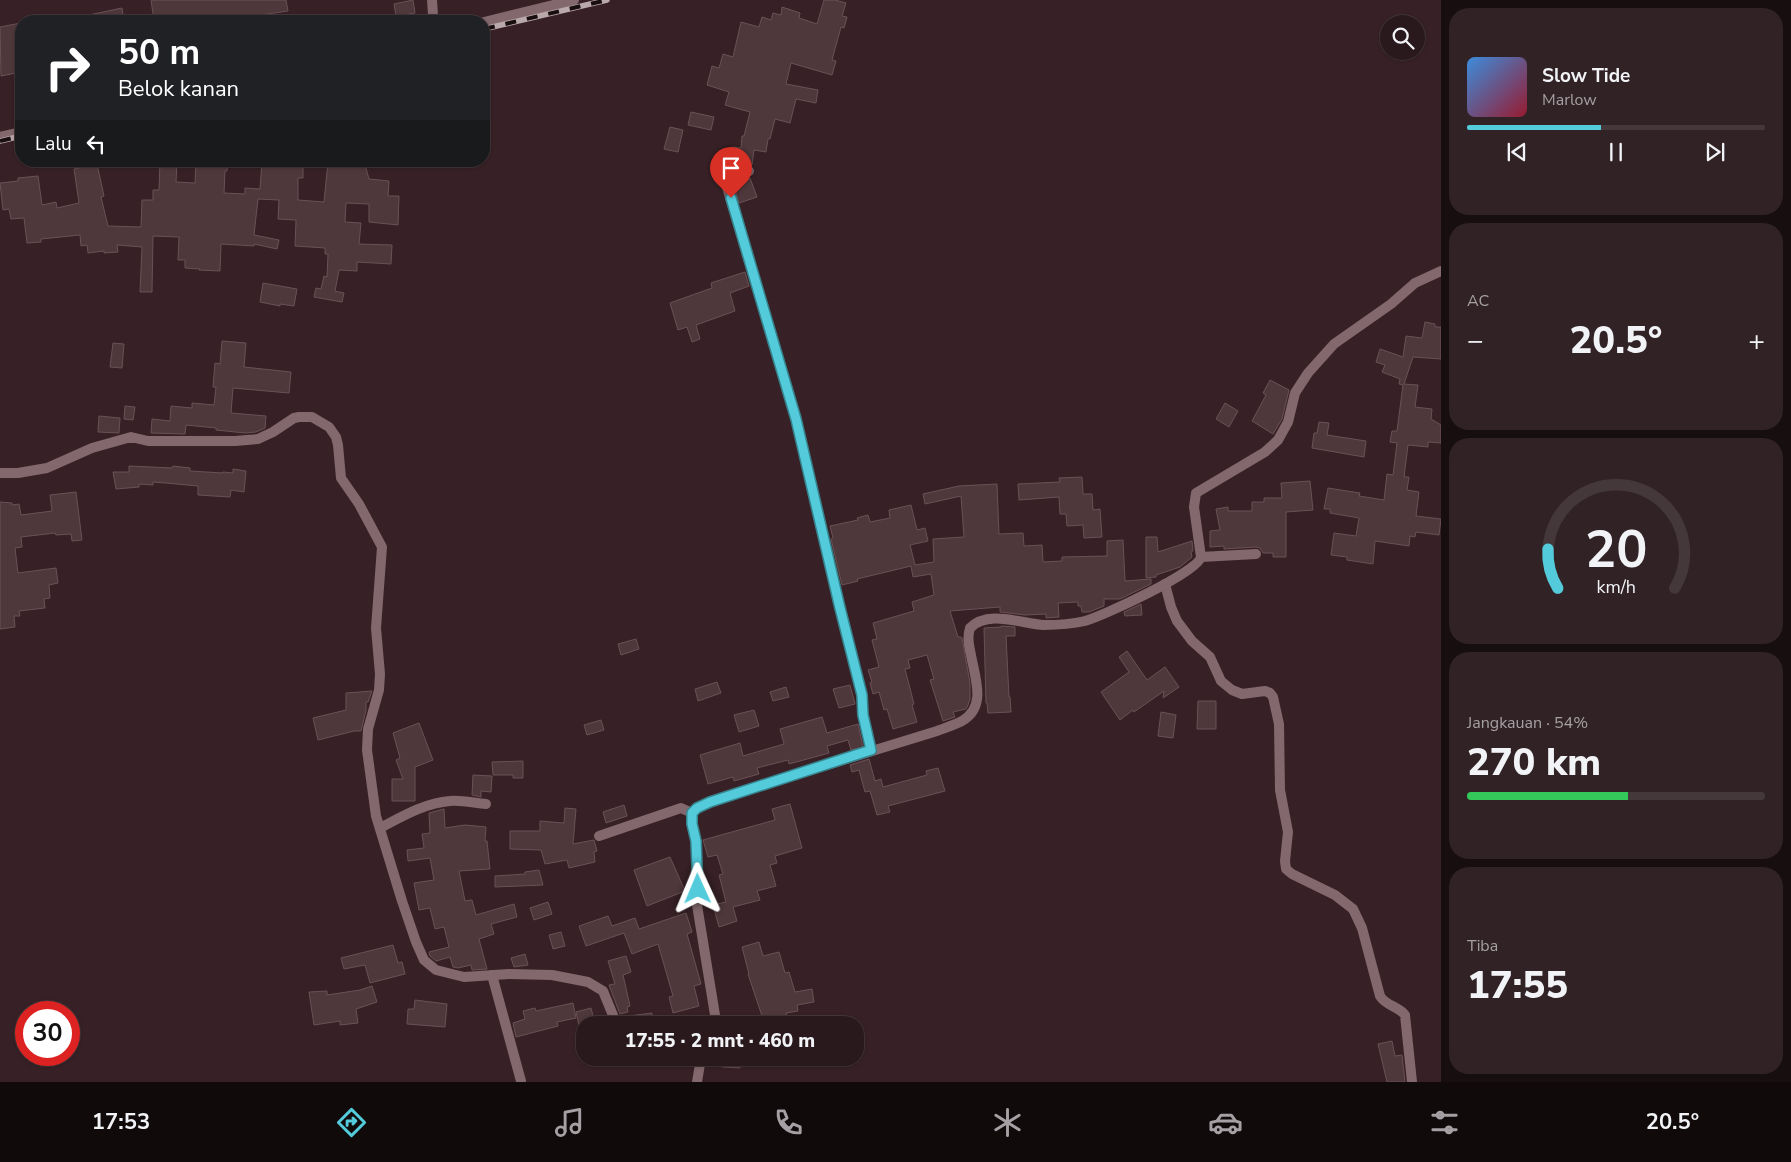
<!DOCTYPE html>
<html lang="id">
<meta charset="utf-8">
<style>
:root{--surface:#29191c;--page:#312225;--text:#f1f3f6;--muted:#a5a0a3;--line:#45383b;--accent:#53cbdb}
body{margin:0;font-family:"Nunito Sans",sans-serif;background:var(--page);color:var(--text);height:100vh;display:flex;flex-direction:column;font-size:19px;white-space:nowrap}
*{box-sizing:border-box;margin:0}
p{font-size:16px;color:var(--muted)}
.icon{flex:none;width:28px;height:28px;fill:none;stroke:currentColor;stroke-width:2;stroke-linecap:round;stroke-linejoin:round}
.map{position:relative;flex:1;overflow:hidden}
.sheet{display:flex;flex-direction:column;gap:8px;padding:8px;background:#170e0f;width:350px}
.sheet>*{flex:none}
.top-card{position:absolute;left:15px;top:15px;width:475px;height:152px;border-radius:20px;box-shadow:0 1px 4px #0004,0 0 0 1px var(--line);background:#202124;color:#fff;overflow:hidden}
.controls{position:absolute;left:1380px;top:15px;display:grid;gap:10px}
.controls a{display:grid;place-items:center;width:45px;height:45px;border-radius:50%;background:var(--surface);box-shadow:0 1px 4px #0004,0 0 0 1px var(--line);font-size:25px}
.speed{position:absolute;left:15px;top:1001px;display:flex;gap:10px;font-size:25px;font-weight:700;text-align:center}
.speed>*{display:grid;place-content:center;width:65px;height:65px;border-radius:50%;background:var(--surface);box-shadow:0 1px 4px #0004,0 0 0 1px var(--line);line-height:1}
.speed .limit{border:8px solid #d22;background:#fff;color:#111}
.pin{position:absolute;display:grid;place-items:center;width:42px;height:42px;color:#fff;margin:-51px -21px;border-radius:50% 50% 50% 0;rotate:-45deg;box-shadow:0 0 5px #0007}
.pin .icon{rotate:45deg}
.me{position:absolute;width:55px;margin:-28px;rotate:359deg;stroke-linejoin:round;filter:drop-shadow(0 0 4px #0008)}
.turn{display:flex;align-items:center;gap:18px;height:105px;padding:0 20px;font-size:22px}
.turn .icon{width:65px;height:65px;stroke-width:2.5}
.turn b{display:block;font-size:35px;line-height:42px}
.then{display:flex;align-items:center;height:48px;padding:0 20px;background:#0003;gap:10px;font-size:19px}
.big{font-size:38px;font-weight:800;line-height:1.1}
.sheet .card{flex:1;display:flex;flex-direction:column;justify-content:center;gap:8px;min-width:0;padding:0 18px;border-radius:20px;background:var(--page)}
.sheet .dial{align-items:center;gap:0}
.dial svg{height:130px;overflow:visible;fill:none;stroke:var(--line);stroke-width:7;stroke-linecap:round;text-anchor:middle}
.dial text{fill:var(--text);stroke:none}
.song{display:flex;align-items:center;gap:15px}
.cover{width:60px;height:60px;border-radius:8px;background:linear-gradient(135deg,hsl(210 70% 55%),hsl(350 70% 35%))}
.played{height:5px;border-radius:2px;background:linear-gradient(90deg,var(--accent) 45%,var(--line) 45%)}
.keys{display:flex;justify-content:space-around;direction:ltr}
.heat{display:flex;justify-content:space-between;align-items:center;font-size:28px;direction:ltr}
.charge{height:8px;border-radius:4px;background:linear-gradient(90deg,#34c759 54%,var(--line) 0)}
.trip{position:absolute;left:576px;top:1016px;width:288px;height:50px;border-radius:20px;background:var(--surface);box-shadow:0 1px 4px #0004,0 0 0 1px var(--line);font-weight:800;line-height:50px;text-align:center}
.menu{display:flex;height:80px;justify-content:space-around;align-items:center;background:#100a0b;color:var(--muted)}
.menu .icon{width:35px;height:35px}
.menu .selected{color:var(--accent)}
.menu b{font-size:22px;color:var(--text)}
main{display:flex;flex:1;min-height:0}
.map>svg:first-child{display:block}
</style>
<main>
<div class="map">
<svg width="1441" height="1082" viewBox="0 0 1441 1082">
<rect width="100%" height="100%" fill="#372126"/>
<g fill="#4f383c" stroke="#6b5156">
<polygon points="151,0 286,0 288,11 233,19 233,21 154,21"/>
<polygon points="413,0 415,13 396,16 394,4"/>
<polygon points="824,0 835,0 846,3 842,16 847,17 844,28 841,27 832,60 836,61 832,75 791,63 786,84 818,90 816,103 796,99 790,123 775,119 770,139 768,139 766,152 754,150 752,165 731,163 733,147 741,148 742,136 744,136 750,112 725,105 729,92 707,85 712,66 719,68 723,54 733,57 741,22 759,27 762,17 771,20 773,13 781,15 782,7 800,13 799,18 817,24"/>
<polygon points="122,8 124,21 85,21 84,16"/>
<polygon points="21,23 21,39 17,40 21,72 1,76 0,27"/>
<polygon points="691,112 714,117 711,130 688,125"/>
<polygon points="670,127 683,130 678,152 664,149"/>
<polygon points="160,161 177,161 176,182 195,183 196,161 228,161 227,171 225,171 224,193 245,194 245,188 260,189 262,161 303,161 303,178 298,178 298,200 324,202 328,162 364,161 369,179 389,181 388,196 399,196 398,225 369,222 369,204 346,203 345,222 361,223 359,244 392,245 391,264 357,262 357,271 339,270 335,291 344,293 342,302 314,297 316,288 321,289 324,276 327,277 328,254 325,254 325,248 295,246 296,220 278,219 279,200 258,199 254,235 279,240 277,249 254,244 254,246 221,244 220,271 199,270 200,269 185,268 185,260 178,260 179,237 153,236 152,292 140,292 142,247 117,245 118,252 104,253 104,251 88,253 87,245 81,246 80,235 41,239 41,242 27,243 24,218 11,219 9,209 3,210 0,183 18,181 18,178 38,176 42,205 56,202 57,208 79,203 74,169 97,164 104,196 101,197 108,226 141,227 142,200 153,200 153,190 159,190"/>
<polygon points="750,178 757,197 739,203 732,180"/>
<polygon points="745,272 749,286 730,293 735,311 696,325 700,339 692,342 687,327 678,330 670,303 712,288 711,283"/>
<polygon points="263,283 297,289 294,306 280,304 280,306 260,302"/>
<polygon points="1425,322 1435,324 1435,327 1441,327 1441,359 1413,357 1404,384 1418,385 1415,407 1432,409 1431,419 1441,425 1441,443 1428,442 1428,447 1408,445 1404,477 1409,477 1407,490 1419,492 1416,516 1441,519 1439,535 1416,532 1415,537 1410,536 1409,546 1375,541 1373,564 1347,560 1347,557 1331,555 1334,533 1356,536 1359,518 1330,513 1330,509 1324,509 1328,488 1360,493 1359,496 1384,500 1387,474 1393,475 1397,443 1390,442 1392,431 1397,431 1403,385 1399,384 1400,379 1382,372 1385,365 1376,362 1380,349 1403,357 1406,336 1422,338"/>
<polygon points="222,341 246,343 244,367 291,372 289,393 233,388 231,413 266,416 265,428 256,432 245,433 216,430 216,428 186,425 185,434 151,433 152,419 170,421 171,406 192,408 192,403 214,405 216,387 213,387 215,363 220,364"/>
<polygon points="113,343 124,344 122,368 110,367"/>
<polygon points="1270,380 1289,390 1282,419 1273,434 1252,421 1266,395 1263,393"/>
<polygon points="1225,403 1238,411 1229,427 1216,419"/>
<polygon points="125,406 135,407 133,420 124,419"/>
<polygon points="99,416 120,418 119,433 98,432"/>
<polygon points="1319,422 1329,423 1327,435 1366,441 1364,457 1312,448 1314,433 1317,433"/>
<polygon points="129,466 172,468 173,466 190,468 190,471 223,473 223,472 233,473 233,469 246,471 244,492 231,490 230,497 198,495 198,486 166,483 153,482 153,485 139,484 139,487 116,489 113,472 129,472"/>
<polygon points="1082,477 1083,494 1092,494 1093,510 1100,509 1102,537 1084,538 1083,525 1067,526 1066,514 1060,514 1059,497 1019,500 1018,484 1060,482 1059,478"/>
<polygon points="1310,481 1313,510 1286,512 1286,557 1273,557 1273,553 1263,553 1260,548 1256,547 1224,549 1224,546 1210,547 1210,531 1220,530 1216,509 1228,507 1228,511 1252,511 1252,502 1264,502 1264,498 1282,498 1281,483"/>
<polygon points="997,484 999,534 1023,533 1024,546 1042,545 1043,562 1062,561 1062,557 1107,556 1107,541 1123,540 1125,581 1151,579 1151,584 1120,599 1104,599 1104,606 1089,612 1082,612 1081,606 1078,606 1078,602 1058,603 1059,617 1046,618 1046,614 1025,615 1000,612 1000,607 950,611 958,637 961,637 962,638 970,683 970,699 968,705 966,709 953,712 955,717 943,721 930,680 934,679 927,655 908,660 910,668 905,669 914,704 912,705 917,722 893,729 887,709 884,710 879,692 873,694 870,683 872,682 868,670 879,667 872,640 877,639 873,623 914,611 912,602 934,595 931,574 913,577 911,566 857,579 858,581 842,585 831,539 833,538 830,526 858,520 857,518 868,515 870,522 890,518 889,510 911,505 917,530 925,528 928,541 910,545 915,565 934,562 933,539 964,537 961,496 925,504 923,494 959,486"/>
<polygon points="76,492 82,540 72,541 71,534 56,535 55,533 21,537 22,547 15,548 18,573 56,568 58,583 49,585 50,598 44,599 45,608 19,611 20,616 14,616 15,627 0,629 0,502 12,503 12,505 19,504 21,515 52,511 50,495"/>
<polygon points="1146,537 1157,537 1158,552 1192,541 1193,551 1191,552 1192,557 1180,567 1156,575 1156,577 1146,578"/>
<polygon points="1141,604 1142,615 1125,616 1124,612"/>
<polygon points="1001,626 1015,627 1015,636 1006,636 1009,697 1010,697 1011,712 988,713 987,703 986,703 984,628 1001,627"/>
<polygon points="636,639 639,649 621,655 618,644"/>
<polygon points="1127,651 1147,680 1165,667 1179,687 1163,698 1164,691 1134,712 1133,710 1120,720 1101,692 1129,672 1119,657"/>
<polygon points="717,682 721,693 698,701 695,689"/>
<polygon points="850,685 855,704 839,708 833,689"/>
<polygon points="786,687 789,697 773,701 770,692"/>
<polygon points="372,691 368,702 366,702 366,710 361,731 354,731 318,740 313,718 346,710 346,693"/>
<polygon points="1198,701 1216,701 1216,729 1197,729"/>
<polygon points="754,710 759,726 739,732 734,715"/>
<polygon points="1161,712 1176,715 1173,738 1158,736"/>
<polygon points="822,717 827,733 858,724 863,747 851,750 848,740 827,746 829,753 789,764 788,760 757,768 759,774 734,781 733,777 708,784 700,755 740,743 743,756 784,744 780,729"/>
<polygon points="601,720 604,730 587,735 584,725"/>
<polygon points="419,723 433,760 415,767 415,801 392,801 392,779 403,779 396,760 400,758 393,733"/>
<polygon points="869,759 875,781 881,779 883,787 927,775 926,771 938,768 945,791 888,806 890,812 877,815 870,791 865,792 859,770 852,772 850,765"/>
<polygon points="523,761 523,778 513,778 513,775 493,775 492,762"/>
<polygon points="473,775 492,776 491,792 481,791 481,797 472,795"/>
<polygon points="790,804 802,848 775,856 777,863 770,865 776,886 757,891 760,900 733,907 737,921 719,927 713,905 726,902 719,875 723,874 717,855 708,857 703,840 775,820 772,809"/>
<polygon points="624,805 627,816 606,823 603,812"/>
<polygon points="565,808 576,809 573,844 594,840 597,851 594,852 595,862 569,868 567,860 545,864 541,850 510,849 510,831 540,831 540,821 564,823"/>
<polygon points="444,809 445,828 465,825 486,827 485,841 487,841 490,869 459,871 465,901 472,900 476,915 514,904 517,917 491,924 494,934 479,939 487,969 472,970 471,965 458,968 453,967 450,957 436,961 430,956 429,952 449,947 444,927 435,929 430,908 419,910 414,883 434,880 430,858 408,861 407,850 424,848 422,834 430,833 429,813"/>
<polygon points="670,857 685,891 647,906 634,870"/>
<polygon points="539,870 543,885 495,887 495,876 525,874 525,872"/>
<polygon points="548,902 552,914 534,920 530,908"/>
<polygon points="686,913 692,932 687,934 701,984 694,986 699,1006 673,1013 669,997 673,996 658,944 632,954 624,933 586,946 579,926 608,916 612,926 635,918 639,929"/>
<polygon points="561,932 565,946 553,949 549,935"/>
<polygon points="759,942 763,956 779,952 785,973 789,972 795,992 812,989 814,1002 797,1005 798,1011 786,1013 790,1025 765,1025 748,974 749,974 742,947"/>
<polygon points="393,945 398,963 402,962 405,974 370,983 365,965 344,969 341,958"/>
<polygon points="525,954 528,965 514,967 511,958"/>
<polygon points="626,956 631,972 623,975 630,1006 627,1007 628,1012 620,1014 609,985 615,984 608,961"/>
<polygon points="372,986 377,1002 356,1009 358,1023 340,1025 340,1021 314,1025 309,992 327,991 327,995 360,990"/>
<polygon points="415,1000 447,1004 445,1027 407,1024 408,1009 414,1009"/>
<polygon points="573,1003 576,1018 557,1022 558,1026 516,1037 513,1023 525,1019 523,1011 535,1008 536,1011"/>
<polygon points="591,1008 595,1024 579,1025 576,1012"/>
<polygon points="652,1013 653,1025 624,1025 621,1017"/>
<polygon points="1392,1041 1395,1056 1402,1055 1405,1082 1387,1082 1378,1044"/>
<polygon points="722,1058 741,1058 740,1068 722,1067"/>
</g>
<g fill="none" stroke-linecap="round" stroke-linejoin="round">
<g stroke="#83686d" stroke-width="10">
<polyline points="431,21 433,15 432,0"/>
<polyline points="484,22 574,0"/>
<polyline points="0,137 21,132"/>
<polyline points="749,171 726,173 724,177 796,419 840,608 862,695 863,715 871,750"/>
<polyline points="0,473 18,473 47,468 92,448 131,437 148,441 235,441 258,439 273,432 294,418 299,417 312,417 329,427 336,437 338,445 341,478 359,504 382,547 376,628 380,674 379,690 368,729 367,750 376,816 402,901 416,942 424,960 436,970 464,977 509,974 552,975 588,982 603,991 617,1025"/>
<polyline points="1201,557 1256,554"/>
<path d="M1165,584l6,23 6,14 15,20 18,16 11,24 11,9 10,4 23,-3 5,2 3,4 6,27 1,66 8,42 -3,29 1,8 6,5 43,21 18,14 9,19 18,68c6,10 18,10 25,19l7,67"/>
<path d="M380,828c23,-12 45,-25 70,-27 12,-1 24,2 36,3"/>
<polyline points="599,836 681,808 692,813"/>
<polyline points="492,975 521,1081"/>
<path d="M712,1025l3,-10 -18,-110 -1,-64 -4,-16v-12l5,-5 29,-12 211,-65c8,-3 17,-6 25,-10 25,-14 13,-43 9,-66 -2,-9 -4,-18 -1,-27 18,-19 52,-4 74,-3 13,0 28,-1 41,-4 18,-5 113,-49 116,-64l-7,-50 2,-14 69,-41 13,-12 10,-18 7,-29 13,-20 26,-29 57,-40 24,-21 26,-12"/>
<polyline points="697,1082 701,1058"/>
</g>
<defs>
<g id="rail">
<polyline points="484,29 607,0"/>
<polyline points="0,141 21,136"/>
</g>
</defs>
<use href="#rail" stroke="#baa9ac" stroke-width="5.5"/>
<use href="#rail" stroke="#180e10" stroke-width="4" stroke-dasharray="11" stroke-linecap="butt"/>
</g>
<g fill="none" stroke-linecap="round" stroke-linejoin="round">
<defs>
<polyline id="route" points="698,889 696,841 692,824 692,813 697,808 710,802 871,750 863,715 862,695 840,608 796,419 731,198"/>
</defs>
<use href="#route" stroke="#36848e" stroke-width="12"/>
<use href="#route" stroke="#53cbdb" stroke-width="9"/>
</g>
</svg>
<div class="controls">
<a><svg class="icon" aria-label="search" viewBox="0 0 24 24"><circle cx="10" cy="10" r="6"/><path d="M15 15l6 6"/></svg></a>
</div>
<div class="speed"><div class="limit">30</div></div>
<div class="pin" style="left:731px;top:198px;background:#d93025"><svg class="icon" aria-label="arrive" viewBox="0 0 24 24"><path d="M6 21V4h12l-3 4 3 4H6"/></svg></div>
<svg class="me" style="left:698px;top:889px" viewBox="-20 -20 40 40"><path d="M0-17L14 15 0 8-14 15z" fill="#53cbdb" stroke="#fff" stroke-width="4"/></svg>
<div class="trip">17:55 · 2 mnt · 460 m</div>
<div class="top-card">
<div class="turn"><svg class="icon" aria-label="right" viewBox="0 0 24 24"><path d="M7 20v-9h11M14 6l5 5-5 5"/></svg><div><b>50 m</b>Belok kanan</div></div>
<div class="then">Lalu<svg class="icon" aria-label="left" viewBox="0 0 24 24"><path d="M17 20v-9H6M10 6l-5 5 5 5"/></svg></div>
</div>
</div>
<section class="sheet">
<div class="card">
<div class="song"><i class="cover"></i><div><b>Slow Tide</b><p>Marlow</p></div></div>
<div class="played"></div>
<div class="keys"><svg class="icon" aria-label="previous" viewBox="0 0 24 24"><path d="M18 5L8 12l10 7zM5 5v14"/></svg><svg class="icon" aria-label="pause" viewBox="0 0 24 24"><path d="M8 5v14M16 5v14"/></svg><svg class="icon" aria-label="next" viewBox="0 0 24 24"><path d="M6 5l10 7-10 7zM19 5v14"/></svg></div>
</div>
<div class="card"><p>AC</p>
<div class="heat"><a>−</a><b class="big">20.5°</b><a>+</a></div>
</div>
<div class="card dial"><svg viewBox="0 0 100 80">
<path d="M14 69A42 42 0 1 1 86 69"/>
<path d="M14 69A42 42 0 0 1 8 45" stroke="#53cbdb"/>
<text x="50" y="56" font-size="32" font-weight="700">20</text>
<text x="50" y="72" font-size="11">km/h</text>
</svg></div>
<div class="card"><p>Jangkauan · 54%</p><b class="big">270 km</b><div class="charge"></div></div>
<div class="card"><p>Tiba</p><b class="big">17:55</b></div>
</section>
</main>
<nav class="menu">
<b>17:53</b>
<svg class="icon selected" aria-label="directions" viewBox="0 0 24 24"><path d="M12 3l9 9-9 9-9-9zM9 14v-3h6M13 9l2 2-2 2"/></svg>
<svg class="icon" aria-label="music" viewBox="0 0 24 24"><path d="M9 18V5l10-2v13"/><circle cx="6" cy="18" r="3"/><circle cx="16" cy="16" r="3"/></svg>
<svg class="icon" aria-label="phone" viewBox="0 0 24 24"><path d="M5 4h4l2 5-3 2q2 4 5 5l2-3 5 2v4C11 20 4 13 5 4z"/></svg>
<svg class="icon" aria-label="climate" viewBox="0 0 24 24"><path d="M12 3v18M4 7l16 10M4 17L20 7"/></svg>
<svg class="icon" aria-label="car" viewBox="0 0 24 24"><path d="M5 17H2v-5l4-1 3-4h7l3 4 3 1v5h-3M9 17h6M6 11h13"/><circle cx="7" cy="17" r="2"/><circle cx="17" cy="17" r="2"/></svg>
<svg class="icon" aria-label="filters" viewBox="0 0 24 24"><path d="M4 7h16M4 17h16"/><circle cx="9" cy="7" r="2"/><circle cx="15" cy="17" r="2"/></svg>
<b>20.5°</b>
</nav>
